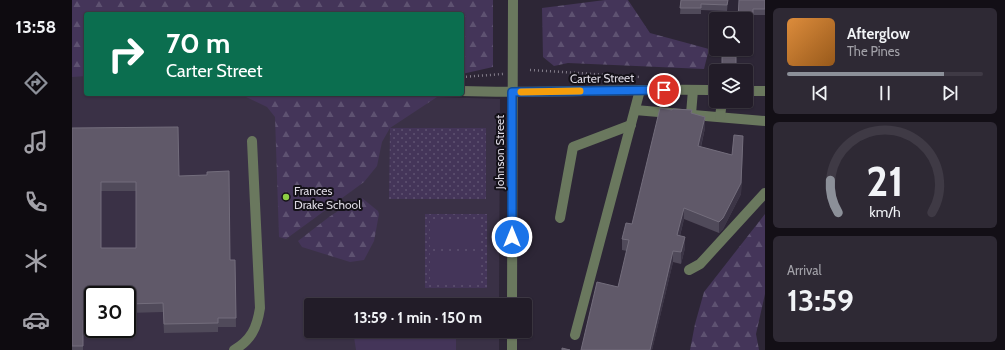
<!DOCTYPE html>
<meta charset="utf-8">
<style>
:root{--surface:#221c28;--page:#2e2934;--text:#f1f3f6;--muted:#a2a1a8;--line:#3f3a45;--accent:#8c9099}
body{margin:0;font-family:Cabin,sans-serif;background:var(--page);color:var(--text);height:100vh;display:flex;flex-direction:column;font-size:15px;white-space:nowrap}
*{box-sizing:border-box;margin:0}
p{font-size:13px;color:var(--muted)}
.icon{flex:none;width:22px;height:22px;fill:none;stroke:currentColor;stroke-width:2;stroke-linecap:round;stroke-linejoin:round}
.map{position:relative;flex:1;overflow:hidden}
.sheet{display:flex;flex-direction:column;gap:8px;padding:8px;background:#130f16;width:240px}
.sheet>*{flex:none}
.top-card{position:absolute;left:12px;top:12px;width:380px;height:84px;border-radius:4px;box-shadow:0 1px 3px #0004,0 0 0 1px var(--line);background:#0b6e4f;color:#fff;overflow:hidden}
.tools{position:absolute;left:637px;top:12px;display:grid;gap:8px}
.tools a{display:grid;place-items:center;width:44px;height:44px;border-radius:4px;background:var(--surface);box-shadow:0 1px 3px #0004,0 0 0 1px var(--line);font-size:20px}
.speed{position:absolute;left:12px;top:286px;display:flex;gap:8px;font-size:20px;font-weight:700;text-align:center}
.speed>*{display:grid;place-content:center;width:52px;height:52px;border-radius:50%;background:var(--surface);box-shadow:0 1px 3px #0004,0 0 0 1px var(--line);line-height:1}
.speed .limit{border:2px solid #111;border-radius:6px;background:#fff;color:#111}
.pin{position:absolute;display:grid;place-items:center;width:34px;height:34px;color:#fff;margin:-17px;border:2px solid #fff;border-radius:50%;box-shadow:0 1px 4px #0007}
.me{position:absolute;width:44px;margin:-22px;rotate:0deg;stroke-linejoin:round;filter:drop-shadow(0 0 3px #0008)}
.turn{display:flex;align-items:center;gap:14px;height:84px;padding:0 16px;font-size:18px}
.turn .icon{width:52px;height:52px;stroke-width:2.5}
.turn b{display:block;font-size:28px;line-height:34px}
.big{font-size:30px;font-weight:700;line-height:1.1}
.sheet .widget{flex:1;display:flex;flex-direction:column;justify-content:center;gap:6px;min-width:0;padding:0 14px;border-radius:6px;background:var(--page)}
.sheet .dial{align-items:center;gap:0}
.dial svg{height:104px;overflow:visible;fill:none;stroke:var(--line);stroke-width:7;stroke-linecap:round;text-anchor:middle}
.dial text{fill:var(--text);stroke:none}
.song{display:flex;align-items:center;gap:12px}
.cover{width:48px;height:48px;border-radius:6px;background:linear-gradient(135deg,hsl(30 70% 55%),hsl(30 70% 35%))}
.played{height:4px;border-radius:2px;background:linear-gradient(90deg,var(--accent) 80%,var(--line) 80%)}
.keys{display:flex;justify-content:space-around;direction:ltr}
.trip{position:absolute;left:232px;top:298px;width:228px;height:40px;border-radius:4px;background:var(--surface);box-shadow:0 1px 3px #0004,0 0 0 1px var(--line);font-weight:700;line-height:40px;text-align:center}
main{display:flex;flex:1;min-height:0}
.tab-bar{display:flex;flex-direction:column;width:72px;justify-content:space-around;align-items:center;background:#0e0b10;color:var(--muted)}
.tab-bar .icon{width:28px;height:28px}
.tab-bar .active{color:var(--accent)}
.tab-bar b{font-size:18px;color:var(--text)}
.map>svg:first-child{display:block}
</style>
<main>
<nav class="tab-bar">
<b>13:58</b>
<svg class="icon active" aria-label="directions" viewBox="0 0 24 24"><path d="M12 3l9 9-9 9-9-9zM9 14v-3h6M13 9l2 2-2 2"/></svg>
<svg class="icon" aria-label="music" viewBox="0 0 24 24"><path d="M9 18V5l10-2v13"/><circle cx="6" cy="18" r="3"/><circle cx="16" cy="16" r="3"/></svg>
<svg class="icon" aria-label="phone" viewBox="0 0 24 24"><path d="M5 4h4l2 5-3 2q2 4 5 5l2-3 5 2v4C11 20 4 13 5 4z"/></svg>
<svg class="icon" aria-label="climate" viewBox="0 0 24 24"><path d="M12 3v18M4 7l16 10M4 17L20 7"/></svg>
<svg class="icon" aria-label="car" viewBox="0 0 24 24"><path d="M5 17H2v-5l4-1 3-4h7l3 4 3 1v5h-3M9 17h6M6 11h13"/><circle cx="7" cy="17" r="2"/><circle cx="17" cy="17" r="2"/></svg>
</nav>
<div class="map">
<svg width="693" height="350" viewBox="0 0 693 350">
<defs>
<pattern id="green-dots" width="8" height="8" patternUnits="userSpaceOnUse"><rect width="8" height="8" fill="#443559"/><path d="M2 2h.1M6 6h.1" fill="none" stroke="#5e5271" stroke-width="1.8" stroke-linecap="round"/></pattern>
<pattern id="forest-firs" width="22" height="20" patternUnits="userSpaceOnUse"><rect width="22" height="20" fill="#443559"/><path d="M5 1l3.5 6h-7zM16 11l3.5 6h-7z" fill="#5e5271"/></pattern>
</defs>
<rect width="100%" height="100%" fill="#2d2636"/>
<path fill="#3a3146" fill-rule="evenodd" d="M0,0l14,14v80h265l149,5 -1,206h-188v26h188v19h-427zM21,295h34v34h-34z"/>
<g fill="url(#green-dots)">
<polygon points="318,128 414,128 414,199 317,199"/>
<rect x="353" y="214" width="62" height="74"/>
</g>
<g fill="url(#forest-firs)">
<polygon points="0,0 421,0 421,67 390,74 390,14 14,14 14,76 0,77"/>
<polygon points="533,0 556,0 578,33 637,49 632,69 496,63 482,66 471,57 470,8"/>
<polygon points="168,94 364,94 365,97 318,128 310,142 305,166 292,182 214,239 207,237 203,117 195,107"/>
<polygon points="290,198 306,211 307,214 302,241 292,260 278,262 230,247 226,241 257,217 281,201"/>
<polygon points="693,214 693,294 684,334 687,350 618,350 623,324 632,292"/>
</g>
<g fill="#443559">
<rect x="358" y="219" width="51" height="30"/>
<rect x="358" y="253" width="51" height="30"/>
<polygon points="296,297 332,305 287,305"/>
<polygon points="281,331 384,331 384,350 284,350"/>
</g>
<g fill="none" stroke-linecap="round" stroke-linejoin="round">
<g stroke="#847e8b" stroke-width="2.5" stroke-dasharray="1 3" stroke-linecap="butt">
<polyline points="458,70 568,77"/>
<polyline points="390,77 431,74"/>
</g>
<g stroke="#6a785e" stroke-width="10">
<path d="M390,91c85,3 169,-3 254,-1"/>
<polyline points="674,91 693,91"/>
<polyline points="563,110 693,121"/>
<polyline points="619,114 621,90"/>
<polyline points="648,117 650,101"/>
<polyline points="488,218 501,147 559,125"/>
<polyline points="617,270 628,264 693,193"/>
<polyline points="440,305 441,0"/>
<polyline points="503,335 568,90"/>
<path d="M162,350c17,-10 23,-22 26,-42l-8,-167"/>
<polyline points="440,350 440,331"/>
</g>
</g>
<g fill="#504a5a" fill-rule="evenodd">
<polygon points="609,0 656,0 655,11 629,10 629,14 608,14"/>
<polygon points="667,0 693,0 693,15 681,15 681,46 674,46 674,19"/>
<rect x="650" y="57" width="14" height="14"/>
<polygon points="600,110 620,114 633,128 629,147 660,155 671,147 669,194 651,229 647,233 612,219 608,236 613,248 609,264 601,262 580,350 509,350 546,287 555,251 550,250 550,239 560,224"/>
<path d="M0,128l107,48 51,84h5l1,67h-18v5l-54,1 -1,-21 -36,1v-18h-34v33h-10v22h-11zM29,191h35v57h-35z"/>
</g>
<g fill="#3c3546">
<polygon points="633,117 633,128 626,158 626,146"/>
<polygon points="671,136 669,194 651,229 647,233 647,222"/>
<polygon points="612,208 612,219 605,247 605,235"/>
<polygon points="613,237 613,248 609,264 609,252"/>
<polygon points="601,251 601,262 580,350 578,350"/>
</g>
<g fill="#605969" stroke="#736d7c" fill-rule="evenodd">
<polygon points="609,0 656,0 655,5 629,4 629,8 608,8"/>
<polygon points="667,0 693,0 693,9 681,9 681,40 674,40 674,19 666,19"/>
<rect x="650" y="57" width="14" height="13"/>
<polygon points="588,108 600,110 601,109 620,110 619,113 633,117 626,146 660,155 662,135 671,136 669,183 651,218 647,222 612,208 605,235 613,237 609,252 601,251 578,350 509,350 525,282 546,287 557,240 550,239 554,223 560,224"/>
<path d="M106,127l1,49 28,-1v-3l22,-1 1,89h5l1,58h-18v5l-54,1 -1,-21 -36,1v-9h-34v24l-10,1v26h-11v-218zM29,182h35v66h-35z"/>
<polygon points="490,348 498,350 490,350"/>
</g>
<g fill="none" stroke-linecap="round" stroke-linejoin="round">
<defs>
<polyline id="route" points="440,237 440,92 592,90"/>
</defs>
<use href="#route" stroke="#114b97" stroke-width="10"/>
<use href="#route" stroke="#1a73e8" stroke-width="7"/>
<polyline stroke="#f59e0b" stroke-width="7" points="449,92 508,91"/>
</g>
<circle fill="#8dce44" stroke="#141118" stroke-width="1.5" cx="214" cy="197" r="4"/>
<g text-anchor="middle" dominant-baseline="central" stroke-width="4" stroke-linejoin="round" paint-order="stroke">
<g font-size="12" fill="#dcd8e2" stroke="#141118">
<text transform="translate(530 78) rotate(-1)">Carter Street</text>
<text transform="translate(427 152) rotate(-90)">Johnson Street</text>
</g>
<g font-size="12" fill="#dcd8e2" stroke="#141118" text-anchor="start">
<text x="222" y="190">Frances<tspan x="222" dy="14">Drake School</tspan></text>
</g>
</g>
</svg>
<div class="tools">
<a><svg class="icon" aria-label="search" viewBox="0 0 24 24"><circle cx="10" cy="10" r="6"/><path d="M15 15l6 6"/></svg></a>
<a><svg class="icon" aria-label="layers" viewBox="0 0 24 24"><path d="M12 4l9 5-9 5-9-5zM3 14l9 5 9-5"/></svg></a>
</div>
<div class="speed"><div class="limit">30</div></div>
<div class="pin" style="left:592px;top:90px;background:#d93025"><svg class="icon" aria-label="arrive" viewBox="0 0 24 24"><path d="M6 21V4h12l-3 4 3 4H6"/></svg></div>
<svg class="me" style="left:440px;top:237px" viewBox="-20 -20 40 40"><circle r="17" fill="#1a73e8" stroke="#fff" stroke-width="3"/><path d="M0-11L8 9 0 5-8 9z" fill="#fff"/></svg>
<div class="trip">13:59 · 1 min · 150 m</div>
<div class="top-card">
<div class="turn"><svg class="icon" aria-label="right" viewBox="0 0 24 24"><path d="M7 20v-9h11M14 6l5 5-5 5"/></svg><div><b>70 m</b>Carter Street</div></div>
</div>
</div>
<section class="sheet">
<div class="widget">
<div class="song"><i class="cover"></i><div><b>Afterglow</b><p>The Pines</p></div></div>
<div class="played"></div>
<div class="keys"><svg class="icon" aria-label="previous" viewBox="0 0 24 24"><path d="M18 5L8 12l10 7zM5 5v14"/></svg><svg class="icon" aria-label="pause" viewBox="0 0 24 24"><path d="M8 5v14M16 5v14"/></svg><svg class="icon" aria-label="next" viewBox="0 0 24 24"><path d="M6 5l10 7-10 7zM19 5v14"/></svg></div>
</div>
<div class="widget dial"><svg viewBox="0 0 100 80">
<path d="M14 69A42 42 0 1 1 86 69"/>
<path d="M14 69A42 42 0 0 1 8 44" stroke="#8c9099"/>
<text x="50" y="56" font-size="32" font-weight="700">21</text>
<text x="50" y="72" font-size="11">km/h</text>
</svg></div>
<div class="widget"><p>Arrival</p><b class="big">13:59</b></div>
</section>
</main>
